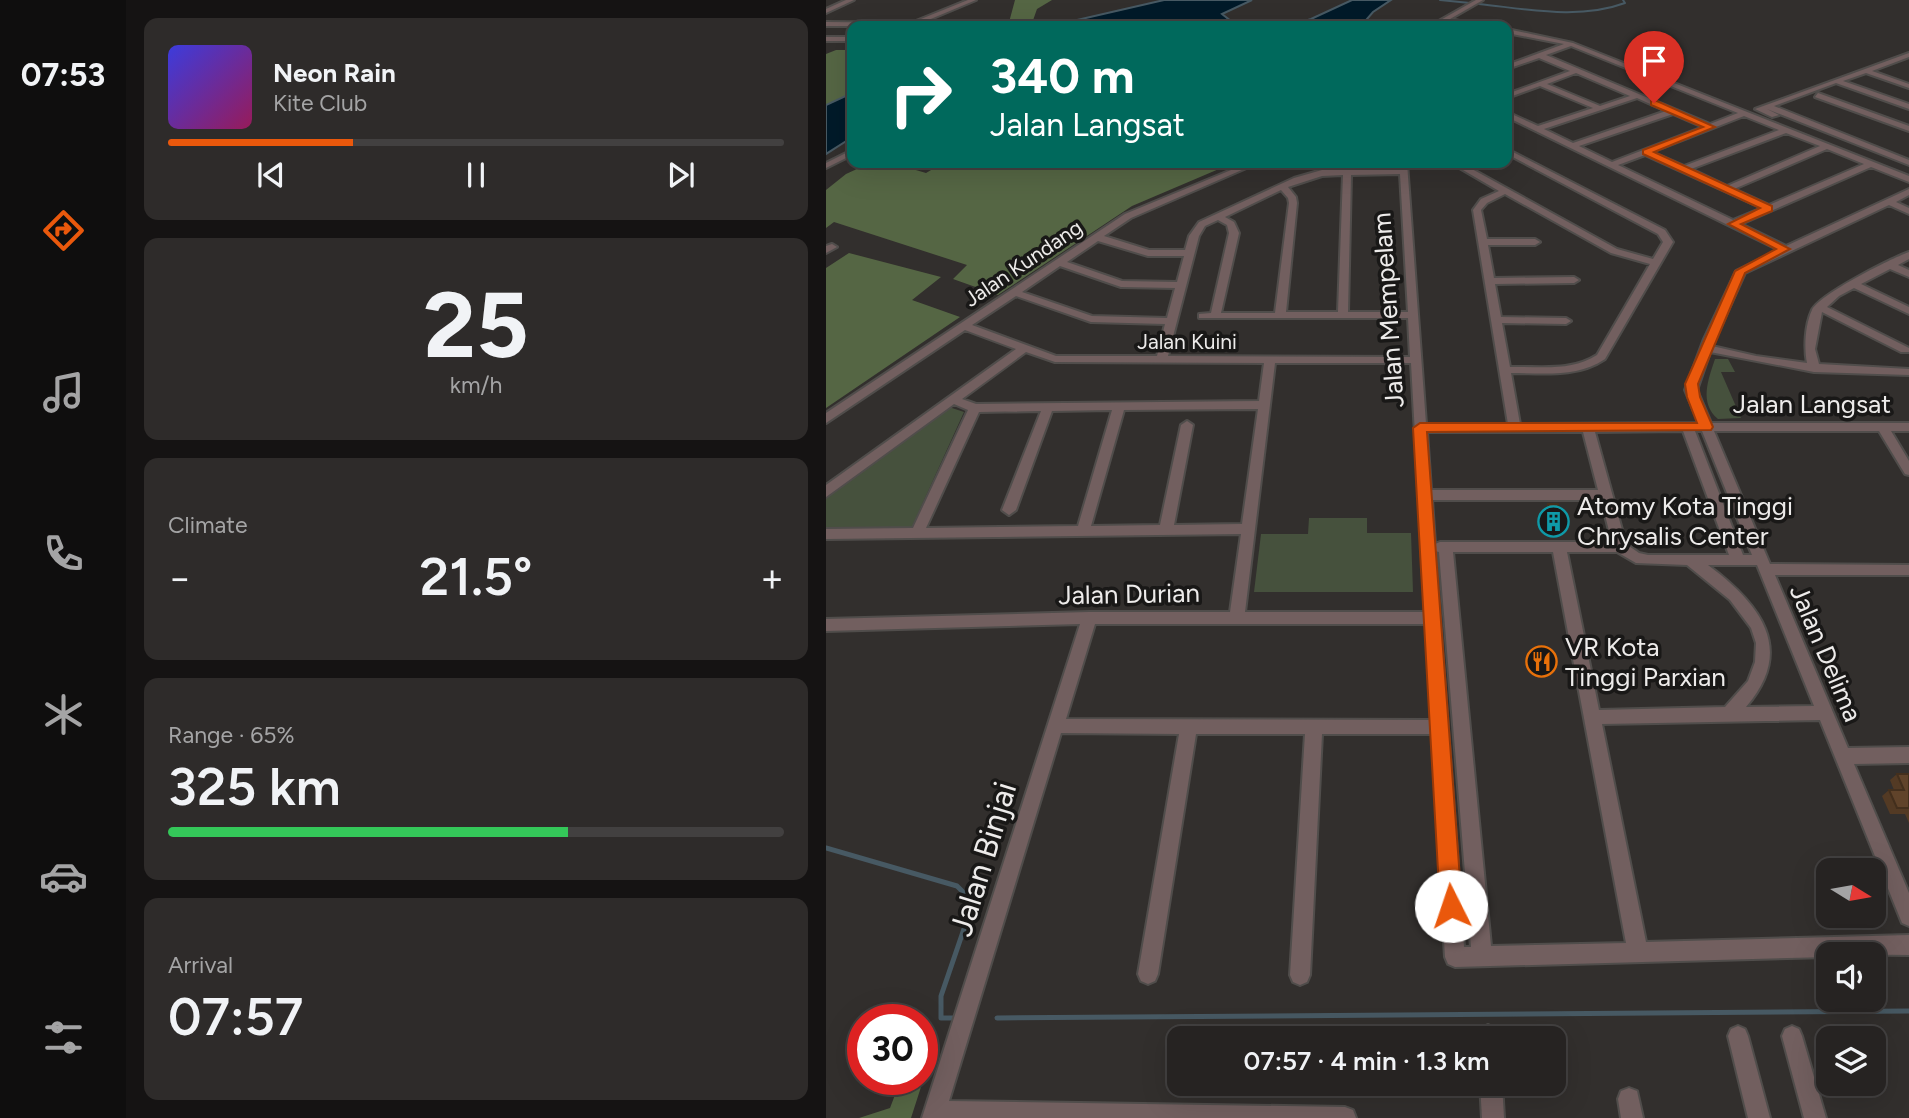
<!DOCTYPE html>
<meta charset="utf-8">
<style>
:root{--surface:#262322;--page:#2e2b2a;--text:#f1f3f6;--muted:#a4a4a5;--line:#424040;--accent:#ea580c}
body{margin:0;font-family:Figtree,sans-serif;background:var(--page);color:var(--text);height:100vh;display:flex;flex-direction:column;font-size:26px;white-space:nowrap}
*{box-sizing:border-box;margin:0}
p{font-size:23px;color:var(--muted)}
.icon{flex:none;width:38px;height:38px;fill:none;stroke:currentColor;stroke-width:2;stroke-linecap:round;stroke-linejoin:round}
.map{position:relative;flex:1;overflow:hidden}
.sheet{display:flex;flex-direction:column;gap:18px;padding:18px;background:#151313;width:700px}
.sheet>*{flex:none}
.top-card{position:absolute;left:21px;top:21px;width:665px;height:147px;border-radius:14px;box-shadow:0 7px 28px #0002,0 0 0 2px var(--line);background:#00695c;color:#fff;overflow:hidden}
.needle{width:46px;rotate:101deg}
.buttons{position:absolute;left:990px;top:858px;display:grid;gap:14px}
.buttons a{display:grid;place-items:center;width:70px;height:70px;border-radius:14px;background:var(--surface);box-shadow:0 7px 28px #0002,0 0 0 2px var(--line);font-size:35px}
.speed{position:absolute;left:21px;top:1004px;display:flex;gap:14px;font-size:35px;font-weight:700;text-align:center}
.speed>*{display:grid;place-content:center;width:91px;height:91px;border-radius:50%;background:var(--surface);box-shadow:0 7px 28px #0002,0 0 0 2px var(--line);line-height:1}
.speed .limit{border:10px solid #d22;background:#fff;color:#111}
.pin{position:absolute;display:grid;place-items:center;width:60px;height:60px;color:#fff;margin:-72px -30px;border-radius:50% 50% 50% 0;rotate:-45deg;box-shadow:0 0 7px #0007}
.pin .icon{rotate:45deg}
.me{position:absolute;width:77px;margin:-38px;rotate:356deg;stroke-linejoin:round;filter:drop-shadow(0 0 5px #0008)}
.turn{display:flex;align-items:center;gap:24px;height:147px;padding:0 28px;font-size:32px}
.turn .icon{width:91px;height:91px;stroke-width:2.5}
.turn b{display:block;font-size:49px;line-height:60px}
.big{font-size:52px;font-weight:600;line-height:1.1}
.sheet .tile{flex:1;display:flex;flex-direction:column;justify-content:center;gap:10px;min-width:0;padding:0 24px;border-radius:14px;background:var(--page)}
.sheet .dial{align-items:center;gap:0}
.dial b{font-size:91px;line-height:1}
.song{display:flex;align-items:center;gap:21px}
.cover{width:84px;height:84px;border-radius:10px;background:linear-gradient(135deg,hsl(240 70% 55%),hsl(330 70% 35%))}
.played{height:7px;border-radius:4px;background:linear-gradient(90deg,var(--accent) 30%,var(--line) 30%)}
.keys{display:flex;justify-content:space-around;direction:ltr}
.heat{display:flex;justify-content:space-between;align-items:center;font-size:38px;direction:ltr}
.charge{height:10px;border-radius:5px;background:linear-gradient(90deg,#34c759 65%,var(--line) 0)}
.trip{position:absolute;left:341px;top:1026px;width:399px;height:70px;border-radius:14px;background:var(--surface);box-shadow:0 7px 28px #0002,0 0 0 2px var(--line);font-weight:600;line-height:70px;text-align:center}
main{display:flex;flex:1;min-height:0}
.dock{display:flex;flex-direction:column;width:126px;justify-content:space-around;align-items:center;background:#0f0e0e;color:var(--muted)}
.dock .icon{width:49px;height:49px}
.dock .selected{color:var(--accent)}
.dock b{font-size:32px;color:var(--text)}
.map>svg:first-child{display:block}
</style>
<main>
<nav class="dock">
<b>07:53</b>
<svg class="icon selected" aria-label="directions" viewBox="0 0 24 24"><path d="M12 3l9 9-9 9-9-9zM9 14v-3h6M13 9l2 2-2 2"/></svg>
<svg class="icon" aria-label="music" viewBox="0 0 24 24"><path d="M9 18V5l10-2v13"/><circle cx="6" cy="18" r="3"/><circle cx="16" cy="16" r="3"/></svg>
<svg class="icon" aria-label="phone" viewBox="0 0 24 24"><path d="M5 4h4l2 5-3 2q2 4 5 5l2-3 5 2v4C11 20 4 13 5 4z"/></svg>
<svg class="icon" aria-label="climate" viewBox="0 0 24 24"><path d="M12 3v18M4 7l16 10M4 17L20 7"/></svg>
<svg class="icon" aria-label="car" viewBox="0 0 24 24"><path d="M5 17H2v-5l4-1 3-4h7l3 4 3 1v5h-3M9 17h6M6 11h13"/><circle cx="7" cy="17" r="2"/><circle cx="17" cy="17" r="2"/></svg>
<svg class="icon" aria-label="filters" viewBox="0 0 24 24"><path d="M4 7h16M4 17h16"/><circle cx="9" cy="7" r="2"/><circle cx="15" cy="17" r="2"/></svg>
</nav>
<section class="sheet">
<div class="tile">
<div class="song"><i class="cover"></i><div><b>Neon Rain</b><p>Kite Club</p></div></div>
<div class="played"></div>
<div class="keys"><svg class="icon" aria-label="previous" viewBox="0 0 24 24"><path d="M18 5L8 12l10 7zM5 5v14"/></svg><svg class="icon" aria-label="pause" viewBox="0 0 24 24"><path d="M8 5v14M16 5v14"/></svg><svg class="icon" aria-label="next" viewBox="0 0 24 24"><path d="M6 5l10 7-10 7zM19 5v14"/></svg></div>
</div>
<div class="tile dial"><b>25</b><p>km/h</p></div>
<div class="tile"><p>Climate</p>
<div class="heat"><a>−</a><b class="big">21.5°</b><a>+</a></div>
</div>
<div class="tile"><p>Range · 65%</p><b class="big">325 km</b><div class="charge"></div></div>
<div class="tile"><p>Arrival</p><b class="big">07:57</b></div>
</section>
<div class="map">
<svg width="1083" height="1118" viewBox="0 0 1083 1118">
<rect width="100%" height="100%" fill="#322f2d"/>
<g fill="#46513d">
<path d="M889,359h13l7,13h-14l20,46 -23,1c-19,-16 -10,-39 -3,-60z"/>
<polygon points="123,407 138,412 85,529 0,530 0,497"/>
<polygon points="483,518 541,518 541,533 585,533 587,592 428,592 435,534 482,534"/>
</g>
<g fill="#564">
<polygon points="189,0 226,0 211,9 205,26 182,26"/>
<polygon points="10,50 26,50 26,93 0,105 0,54"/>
<polygon points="44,163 66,163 100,173 117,163 407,163 306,206 172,295 127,279 141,265 8,222 0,228 0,190 20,174"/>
<polygon points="23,253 115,277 86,300 134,317 0,408 0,268"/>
<polygon points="72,1087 95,1087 85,1118 33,1118 64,1108"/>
</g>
<g fill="#001a29" stroke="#475963" stroke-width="2">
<polygon points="338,0 426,0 396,14 405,21 418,26 225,26"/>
<polygon points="526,0 565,0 547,12 535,26 463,26 485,19"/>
<polygon points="26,93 25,138 0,154 0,105"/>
</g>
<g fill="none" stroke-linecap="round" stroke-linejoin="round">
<g stroke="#475963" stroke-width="2">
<polyline points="614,0 644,3"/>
<path d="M653,4c48,5 100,16 146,-1l-2,-3"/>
</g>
<g stroke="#475963" stroke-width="5">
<polyline points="0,848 131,886 140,895 140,923 115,996 115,1018 131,1018"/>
<polyline points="171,1018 1083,1011"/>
</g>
<defs>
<g id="minor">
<polygon points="20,0 28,0 0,13 0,9"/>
<polygon points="142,0 150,0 88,26 0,26 0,22 85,23"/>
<polygon points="650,0 657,0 624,19 658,26 619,22 611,26 604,26"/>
<path d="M681,29l66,14 336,133v6l-38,-15 -130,57 45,22 123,-57v6l-13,7 13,6v6l-20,-9 -144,68 -33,73 44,10 51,7c-3,-15 -2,-38 5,-53 8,-16 78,-51 97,-58v7l-11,6 11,5v7l-19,-8 -29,15 48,23v7l-55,-26 -15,8 -12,11 82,41v4h-8l-79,-40 -7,37 4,15 90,5v6l-95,-3 -104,-20 -13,38 14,33h198v8h-18l18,30v14l-4,-1 -26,-43h-165l56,133 139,1v10h-134l73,173 61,-1v16l-55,1 55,129v33l-7,-3 -82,-203 -218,4 44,218 263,-7v20l-80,-1v3l-374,10 -7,-3 -3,-7 -13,-223h-110l-12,241 -3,7 -7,3 -7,-3 -3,-7 15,-241h-109l-38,240 -3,7 -7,3 -7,-3 -3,-7 41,-240 -118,-1 -112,368 396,6 8,3 3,8h-434l158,-494 -254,7v-12l263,-7h141l11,-78 -415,5v-10l87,-1 55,-118 -14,-6 -128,93v-12l190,-136 -51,-19 -139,93v-10l299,-199 123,-51h10l-127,55 -27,18 45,14h36l4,-14 10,-14 95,-44 28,-8h21l4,-2 4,2 48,-1v-6h8l19,261h82l-35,-214 8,-11 18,-8 -48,-28h10l156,86 36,10 10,-17 -5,-8 -151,-80v-5l158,81 8,12 -68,117c-28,19 -61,14 -94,14l9,51 179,-1 -14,-33 19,-51 32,-68 43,-21 -272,-133v-5l31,14 55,-18 -53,-22 -33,12v-4l63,-23 -31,-13 -32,11v-4l57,-21 -57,-11zM745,46l167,67 -28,11 -164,-69zM750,73l54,23 -30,10 -53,-22zM811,98l29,13 -93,32 -29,-14zM847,114l30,13 -91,35 -33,-16zM918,116l35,14 -95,36 -32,-14zM960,133l34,13 -93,40 -36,-17zM1001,149l37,15 -95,41 -35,-16zM819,155l117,53 -29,12 -115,-55zM574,174l8,138h-60l3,-137zM517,175l-5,137h-52l11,-109 -1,-6 -8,-10 34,-11zM455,190l7,8 1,5 -14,110h-54l18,-80 -5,-11 -9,-5zM679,194l106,59 39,11 -53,91c-26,17 -57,11 -87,12l-8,-44 64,1 5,-3 -5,-3 -65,-1 -6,-33 79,-1 5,-3 -5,-3 -80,1 -6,-33h47l5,-3 -5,-3h-48l-6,-29 6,-7zM392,220l9,5 2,8 -18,80 -12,1v4h209l2,39 -242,-1 31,-120 6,-10zM272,241l50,15h36l-7,26 -55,-1 -55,-19zM234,266l61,21 54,1 -8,30 -75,-2 -70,-24zM190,296l75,26 74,2 -8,32h-101l-84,-31zM200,352l29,10 209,1 -5,38 -283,3 -14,-5zM449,363h136l14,249h-180zM432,409l-16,115 -68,1 19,-100 -6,-4 -6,4 -21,100 -69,1 33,-116zM286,410l-34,116 -152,2 53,-116 62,-1 -39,99 7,5 7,-5 36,-99zM857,431l46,124h-81l-9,-2 -13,-9 -31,-112zM869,431h7l50,124h-9zM601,432h156l15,58h-167zM606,500h169l11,42h-172l-5,2zM609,551l4,1 32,395h-7zM627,552h100l73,391 -135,3zM741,552h50l19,11 51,2 43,35 21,28 5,15 -1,19 -7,19 -23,26 -126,3zM882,565h49l57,141 -68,1c50,-58 14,-103 -38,-142zM269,624h331l5,96 -365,-1z"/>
<rect x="0" y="37" width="26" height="4"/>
<polygon points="1083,53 1083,57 1046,71 1083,84 1083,88 1040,73 1017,81 1083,104 1083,109 1010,83 948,106 1083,160 1083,165 941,109 953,115 946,117 929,109"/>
<polygon points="992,93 1083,126 1083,131 989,97"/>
<polygon points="26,150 26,155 0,168 0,163"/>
<polygon points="3,245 6,244 11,247 0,253 0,246"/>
<polygon points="662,1025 669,1028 672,1038 652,1038 655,1028"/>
<polygon points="912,1026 919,1029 922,1036 944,1118 922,1118 902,1036 905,1029"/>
<polygon points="966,1026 973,1029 976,1036 1000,1118 978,1118 956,1036 959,1029"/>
<polygon points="654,1083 676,1083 678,1118 656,1118"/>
<polygon points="803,1088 811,1091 817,1118 795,1118 792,1099 795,1091"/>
</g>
</defs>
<use href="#minor" stroke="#504d4b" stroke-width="4"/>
<use href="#minor" fill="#725f5f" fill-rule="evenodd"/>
</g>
<g fill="#533a24">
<polygon points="722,504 737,530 736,534 726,534 721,507"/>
<polygon points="1071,774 1083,774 1083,823 1079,814 1064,814 1056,796 1063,790 1068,790 1064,780"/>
</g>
<g fill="#60432a" stroke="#432f1d" stroke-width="2">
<polygon points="722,504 732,504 737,530 727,530"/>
<polygon points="1071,774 1083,774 1083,808 1071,808 1063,790 1078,790"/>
</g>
<polygon fill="#ea580c" stroke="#983908" stroke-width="2" points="825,101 831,101 889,127 828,152 946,206 946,211 915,224 964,249 919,273 872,384 874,397 887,427 885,430 601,432 636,906 633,913 625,917 617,913 614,906 587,428 594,423 871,423 861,397 859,384 909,271 950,249 902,224 934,208 817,154 817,150 877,127 825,105"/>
<defs>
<symbol id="building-ring" viewBox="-11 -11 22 22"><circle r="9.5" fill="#191817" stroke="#0f9aa8" stroke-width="1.5"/><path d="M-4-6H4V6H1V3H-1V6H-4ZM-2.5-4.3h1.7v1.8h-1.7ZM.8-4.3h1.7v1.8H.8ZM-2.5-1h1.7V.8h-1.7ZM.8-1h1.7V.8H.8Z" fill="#0f9aa8"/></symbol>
<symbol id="restaurant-ring" viewBox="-11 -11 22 22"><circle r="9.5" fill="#191817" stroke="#e8710a" stroke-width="1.5"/><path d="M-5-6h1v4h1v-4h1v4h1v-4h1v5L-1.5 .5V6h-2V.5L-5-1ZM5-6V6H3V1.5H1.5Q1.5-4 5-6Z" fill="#e8710a"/></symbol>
</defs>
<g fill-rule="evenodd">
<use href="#building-ring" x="710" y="504" width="35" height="35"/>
<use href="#restaurant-ring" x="698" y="644" width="35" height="35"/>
</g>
<g text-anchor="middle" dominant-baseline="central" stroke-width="7" stroke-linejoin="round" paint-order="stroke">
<g font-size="21" fill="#edebea" stroke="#191817">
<text transform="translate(197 263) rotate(-34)">Jalan Kundang</text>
<text x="361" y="341">Jalan Kuini</text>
</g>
<g font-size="26" fill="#edebea" stroke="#191817">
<text transform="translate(562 310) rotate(-94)">Jalan Mempelam</text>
<text x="986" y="404">Jalan Langsat</text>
<text transform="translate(303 594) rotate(-1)">Jalan Durian</text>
<text transform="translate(1000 653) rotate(67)">Jalan Delima</text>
</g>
<g font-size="26" fill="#edebea" stroke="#191817" text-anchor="start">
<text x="751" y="506">Atomy Kota Tinggi<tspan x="751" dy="30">Chrysalis Center</tspan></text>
<text x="739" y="647">VR Kota<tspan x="739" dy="30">Tinggi Parxian</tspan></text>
</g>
<g font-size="32" fill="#edebea" stroke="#191817">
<text transform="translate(157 859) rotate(-73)">Jalan Binjai</text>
</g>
</g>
</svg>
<div class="buttons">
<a><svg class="needle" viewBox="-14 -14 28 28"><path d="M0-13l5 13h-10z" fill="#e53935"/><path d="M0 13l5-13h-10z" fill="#a4a4a5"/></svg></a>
<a><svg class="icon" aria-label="sound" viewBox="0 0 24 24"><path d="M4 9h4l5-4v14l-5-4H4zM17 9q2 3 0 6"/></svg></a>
<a><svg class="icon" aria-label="layers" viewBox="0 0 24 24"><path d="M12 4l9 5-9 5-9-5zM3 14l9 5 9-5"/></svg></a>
</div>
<div class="speed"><div class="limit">30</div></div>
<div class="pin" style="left:828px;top:103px;background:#d93025"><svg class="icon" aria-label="arrive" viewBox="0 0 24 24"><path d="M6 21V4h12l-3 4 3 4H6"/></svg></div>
<svg class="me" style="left:625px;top:906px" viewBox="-20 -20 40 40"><circle r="19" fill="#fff"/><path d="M0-13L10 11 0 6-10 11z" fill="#ea580c"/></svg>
<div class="trip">07:57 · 4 min · 1.3 km</div>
<div class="top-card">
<div class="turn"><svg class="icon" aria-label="right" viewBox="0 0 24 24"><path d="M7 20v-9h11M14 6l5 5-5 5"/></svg><div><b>340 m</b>Jalan Langsat</div></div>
</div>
</div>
</main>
